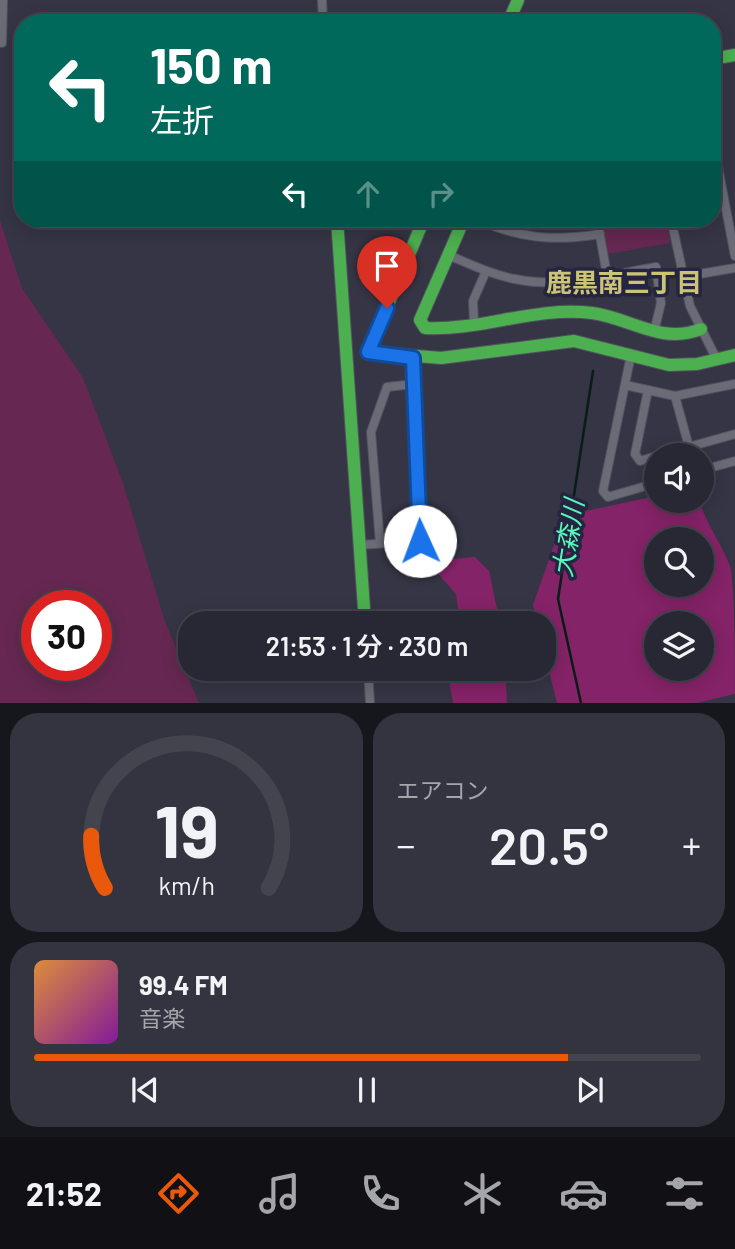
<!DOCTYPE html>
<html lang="ja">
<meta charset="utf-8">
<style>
:root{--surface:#282834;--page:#343440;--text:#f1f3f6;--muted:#a5a6ac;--line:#44444f;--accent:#ea580c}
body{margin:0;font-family:Barlow,"Noto Sans JP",sans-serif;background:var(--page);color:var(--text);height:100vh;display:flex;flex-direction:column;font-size:26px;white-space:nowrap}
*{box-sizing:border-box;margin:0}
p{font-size:23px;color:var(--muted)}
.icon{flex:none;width:38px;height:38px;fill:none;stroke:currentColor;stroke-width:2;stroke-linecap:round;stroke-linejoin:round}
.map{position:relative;height:703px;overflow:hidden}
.sheet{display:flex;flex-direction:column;gap:10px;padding:10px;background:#16161d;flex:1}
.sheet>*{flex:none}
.banner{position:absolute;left:14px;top:14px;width:707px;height:214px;border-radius:28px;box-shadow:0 4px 18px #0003,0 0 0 2px var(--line);background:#00695c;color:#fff;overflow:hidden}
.tools{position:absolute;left:644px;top:443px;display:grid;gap:14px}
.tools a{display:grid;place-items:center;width:70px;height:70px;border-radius:50%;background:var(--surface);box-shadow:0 4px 18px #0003,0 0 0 2px var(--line);font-size:35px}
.speed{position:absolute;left:21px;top:590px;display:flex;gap:14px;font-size:35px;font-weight:700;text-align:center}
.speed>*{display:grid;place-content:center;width:91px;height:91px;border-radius:50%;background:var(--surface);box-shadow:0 4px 18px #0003,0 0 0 2px var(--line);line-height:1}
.speed .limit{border:10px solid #d22;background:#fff;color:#111}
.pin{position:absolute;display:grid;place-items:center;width:60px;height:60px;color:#fff;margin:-72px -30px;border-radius:50% 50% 50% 0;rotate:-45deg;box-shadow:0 0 7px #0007}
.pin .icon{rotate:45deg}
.me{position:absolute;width:77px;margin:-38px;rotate:358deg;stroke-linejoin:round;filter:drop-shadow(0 0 5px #0008)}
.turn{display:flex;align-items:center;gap:24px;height:147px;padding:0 21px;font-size:32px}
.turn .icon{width:91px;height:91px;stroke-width:2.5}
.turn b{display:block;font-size:49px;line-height:60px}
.lanes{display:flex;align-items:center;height:66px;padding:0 21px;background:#0003;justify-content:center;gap:35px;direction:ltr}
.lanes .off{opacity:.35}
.big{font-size:52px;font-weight:600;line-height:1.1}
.sheet .widget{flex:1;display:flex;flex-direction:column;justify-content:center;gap:10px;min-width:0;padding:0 24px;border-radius:28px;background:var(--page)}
.sheet .dial{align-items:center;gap:0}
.dial svg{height:182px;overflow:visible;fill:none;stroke:var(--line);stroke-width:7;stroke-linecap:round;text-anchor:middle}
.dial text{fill:var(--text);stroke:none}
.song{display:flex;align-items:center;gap:21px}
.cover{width:84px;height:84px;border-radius:10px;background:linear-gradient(135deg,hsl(30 70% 55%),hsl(290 70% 35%))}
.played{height:7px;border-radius:4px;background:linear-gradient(90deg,var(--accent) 80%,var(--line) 80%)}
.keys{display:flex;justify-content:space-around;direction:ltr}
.heat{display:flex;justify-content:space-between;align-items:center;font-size:38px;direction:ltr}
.sheet .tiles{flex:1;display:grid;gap:10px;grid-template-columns:1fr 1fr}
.widget:last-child{grid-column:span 2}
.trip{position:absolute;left:178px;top:611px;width:378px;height:70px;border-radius:28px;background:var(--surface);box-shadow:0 4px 18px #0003,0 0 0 2px var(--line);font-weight:600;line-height:70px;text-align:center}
.dock{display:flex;height:112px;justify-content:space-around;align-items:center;background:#101015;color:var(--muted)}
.dock .icon{width:49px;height:49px}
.dock .on{color:var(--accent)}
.dock b{font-size:32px;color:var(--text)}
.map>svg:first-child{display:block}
</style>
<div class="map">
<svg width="735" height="703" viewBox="0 0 735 703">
<rect width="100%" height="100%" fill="#353545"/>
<g fill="#662852" fill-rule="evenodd">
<polygon points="601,219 666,219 670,243 608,254"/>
<path d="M0,221l22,67 61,90 40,105 41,136 35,84h-199zM37,606h59v59h-59z"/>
</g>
<g fill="#852368" fill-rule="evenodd">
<path d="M656,496v4l43,1c8,24 24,45 32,68 4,35 4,88 4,125l-38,9h-140l-13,-52v-28h-6l-5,-18 27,-77 21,-16zM656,539h46v45h-46zM656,623h46v45h-46z"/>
<polygon points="475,557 489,571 500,623 460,623 456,594 433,568 439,560"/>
<polygon points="447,669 505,669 507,703 453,703"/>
</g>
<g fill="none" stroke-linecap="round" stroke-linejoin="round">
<polyline stroke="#091d17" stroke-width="2.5" points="581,703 558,599 593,371"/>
<defs>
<g id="street">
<polyline points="322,0 323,23"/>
<polyline points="2,43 3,0"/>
<polyline points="712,136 735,256"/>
<path d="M475,219c45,19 76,23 125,15"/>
<polyline points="597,219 607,275"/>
<polyline points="671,219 690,306 717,360"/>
<path d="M448,255c22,9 44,20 67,24 46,10 95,-4 141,-12l5,36 -7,29"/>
<polyline points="682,277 735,268"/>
<polyline points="474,323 473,301 486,271"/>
<polyline points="631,355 603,491 608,497 656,483"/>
<polyline points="625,385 675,396 735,384"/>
<polyline points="648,390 635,454 640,461 656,456"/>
<polyline points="675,396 689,447"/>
<polyline points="660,455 735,434"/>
<polyline points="702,470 735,461"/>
<polyline points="380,543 371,432 387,387 414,384"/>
<polyline points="359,545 420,541 413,358"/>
<polyline points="368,668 370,703"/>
</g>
<g id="fast">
<polyline points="508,23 518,0"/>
<polyline points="712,59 735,55"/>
<polyline points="337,219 365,623"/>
<path d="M464,219l-44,101 5,8c56,3 110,-22 167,-15 39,5 69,32 109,16"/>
<polyline points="368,352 441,358 574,341 669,365 697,364 735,355"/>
<polyline points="368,352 424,219"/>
</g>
</defs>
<use href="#street" stroke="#52515f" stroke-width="10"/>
<use href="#fast" stroke="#52515f" stroke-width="14"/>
<use href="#street" stroke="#6b6b78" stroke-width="8"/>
<use href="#fast" stroke="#4caf50" stroke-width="12"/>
</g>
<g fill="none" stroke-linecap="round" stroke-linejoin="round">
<defs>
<polyline id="route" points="387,308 368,352 413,358 420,541"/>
</defs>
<use href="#route" stroke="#114b97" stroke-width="18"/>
<use href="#route" stroke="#1a73e8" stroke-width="12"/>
</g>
<g text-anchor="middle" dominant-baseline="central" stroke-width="7" stroke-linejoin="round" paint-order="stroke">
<g font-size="26" font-weight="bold" fill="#cbc476" stroke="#252441">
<text x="624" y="281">鹿黒南三丁目</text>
</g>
<g font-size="26" font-style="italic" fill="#57f7bb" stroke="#252441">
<text transform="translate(567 538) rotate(-81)">大森川</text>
</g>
</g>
</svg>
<div class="tools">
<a><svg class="icon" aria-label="sound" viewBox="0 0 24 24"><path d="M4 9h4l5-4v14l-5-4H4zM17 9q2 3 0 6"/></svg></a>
<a><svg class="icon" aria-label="search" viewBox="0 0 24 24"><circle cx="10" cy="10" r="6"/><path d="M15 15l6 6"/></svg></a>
<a><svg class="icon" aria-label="layers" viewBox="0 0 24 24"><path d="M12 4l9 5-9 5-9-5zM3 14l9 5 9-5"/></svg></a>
</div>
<div class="speed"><div class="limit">30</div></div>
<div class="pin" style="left:387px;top:308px;background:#d93025"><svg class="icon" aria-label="arrive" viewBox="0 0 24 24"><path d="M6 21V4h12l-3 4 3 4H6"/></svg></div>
<svg class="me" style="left:420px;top:541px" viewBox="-20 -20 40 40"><circle r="19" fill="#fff"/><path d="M0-13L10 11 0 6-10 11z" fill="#1a73e8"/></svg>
<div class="trip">21:53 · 1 分 · 230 m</div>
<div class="banner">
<div class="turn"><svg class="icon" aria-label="left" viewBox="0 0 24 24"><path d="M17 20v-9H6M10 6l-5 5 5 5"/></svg><div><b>150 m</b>左折</div></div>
<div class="lanes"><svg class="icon" aria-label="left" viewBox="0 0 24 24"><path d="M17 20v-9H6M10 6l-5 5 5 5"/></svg><svg class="icon off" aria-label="ahead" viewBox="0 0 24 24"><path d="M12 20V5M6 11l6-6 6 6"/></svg><svg class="icon off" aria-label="right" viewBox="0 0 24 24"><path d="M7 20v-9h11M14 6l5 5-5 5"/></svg></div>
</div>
</div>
<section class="sheet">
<div class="tiles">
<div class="widget dial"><svg viewBox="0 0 100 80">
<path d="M14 69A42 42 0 1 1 86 69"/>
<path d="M14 69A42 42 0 0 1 8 46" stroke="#ea580c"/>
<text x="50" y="56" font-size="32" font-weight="700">19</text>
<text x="50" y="72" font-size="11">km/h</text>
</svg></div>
<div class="widget"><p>エアコン</p>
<div class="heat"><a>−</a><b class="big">20.5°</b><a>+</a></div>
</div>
<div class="widget">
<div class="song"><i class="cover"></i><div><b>99.4 FM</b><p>音楽</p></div></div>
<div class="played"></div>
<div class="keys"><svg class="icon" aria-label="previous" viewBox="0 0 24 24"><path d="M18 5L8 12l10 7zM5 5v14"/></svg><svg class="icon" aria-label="pause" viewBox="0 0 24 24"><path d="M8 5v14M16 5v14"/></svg><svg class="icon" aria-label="next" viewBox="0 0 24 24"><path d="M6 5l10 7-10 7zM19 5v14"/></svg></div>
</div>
</div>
</section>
<nav class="dock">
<b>21:52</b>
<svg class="icon on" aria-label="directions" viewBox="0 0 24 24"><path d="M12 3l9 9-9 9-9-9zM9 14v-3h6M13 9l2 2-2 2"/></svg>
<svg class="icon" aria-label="music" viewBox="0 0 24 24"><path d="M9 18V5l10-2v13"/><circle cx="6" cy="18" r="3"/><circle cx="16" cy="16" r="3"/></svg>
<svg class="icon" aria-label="phone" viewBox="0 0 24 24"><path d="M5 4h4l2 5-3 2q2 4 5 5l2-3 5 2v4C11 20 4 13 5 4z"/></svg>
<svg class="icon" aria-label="climate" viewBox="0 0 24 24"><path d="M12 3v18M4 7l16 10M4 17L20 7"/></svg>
<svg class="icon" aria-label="car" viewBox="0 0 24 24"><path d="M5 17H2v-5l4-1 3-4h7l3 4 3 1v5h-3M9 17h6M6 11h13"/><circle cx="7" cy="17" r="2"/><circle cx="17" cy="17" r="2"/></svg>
<svg class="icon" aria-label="filters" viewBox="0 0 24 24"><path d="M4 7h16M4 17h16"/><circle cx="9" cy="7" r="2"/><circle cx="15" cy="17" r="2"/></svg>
</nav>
